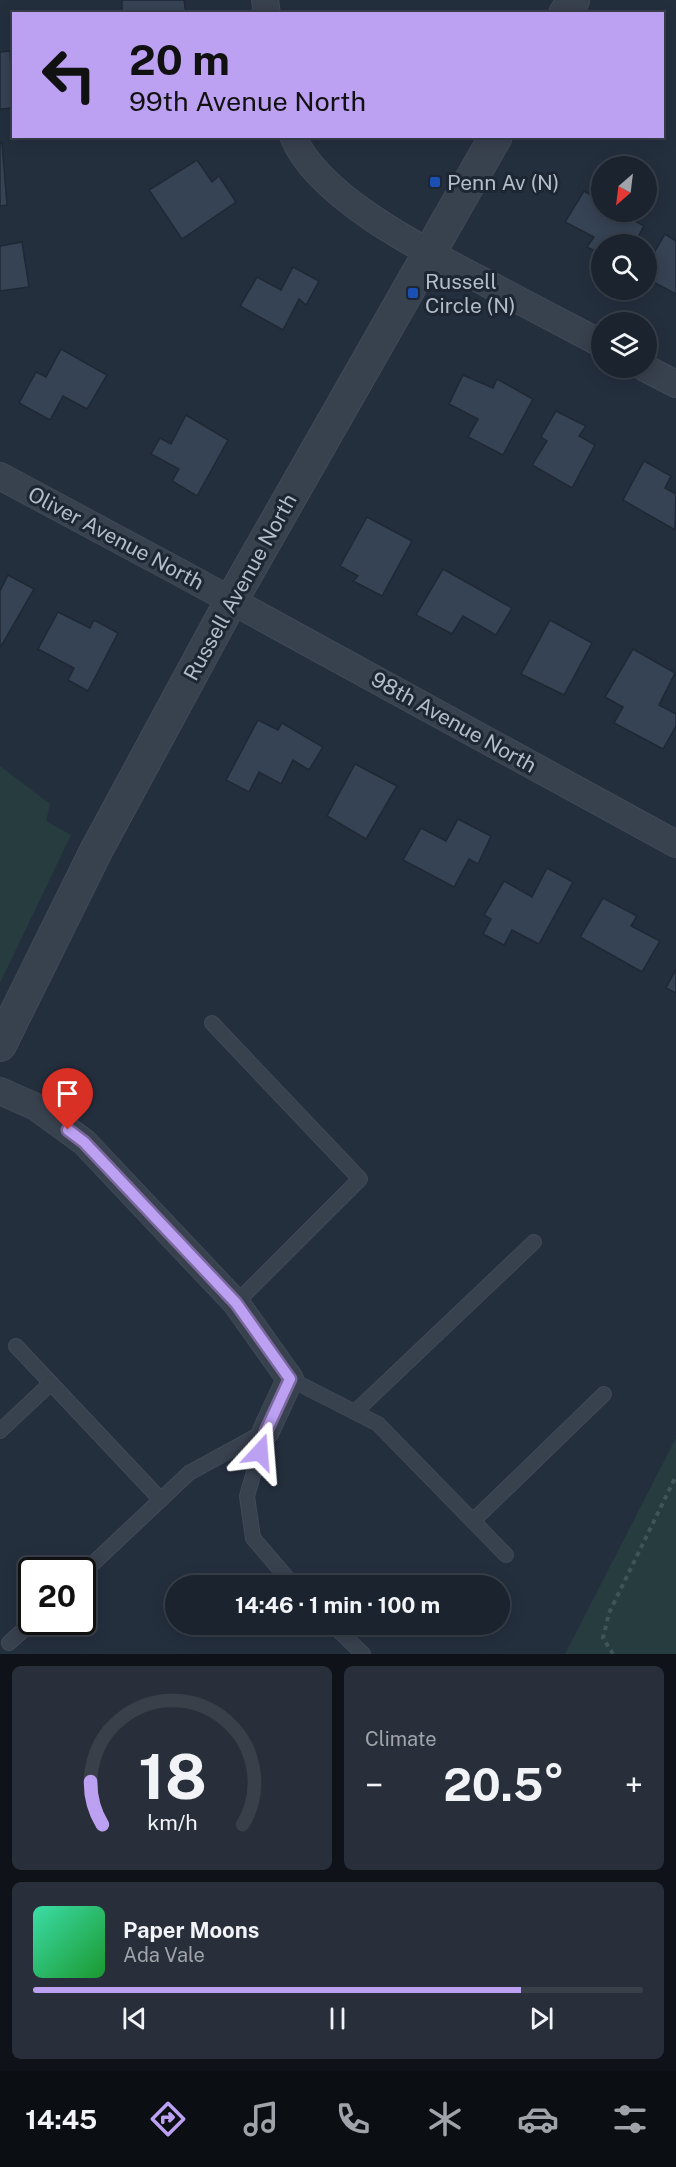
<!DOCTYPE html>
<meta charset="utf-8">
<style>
:root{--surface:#1b232e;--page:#282f3a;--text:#f1f3f6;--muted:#a0a4aa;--line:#39404a;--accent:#bca0f2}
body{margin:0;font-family:"Public Sans",sans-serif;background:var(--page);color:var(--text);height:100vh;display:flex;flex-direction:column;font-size:22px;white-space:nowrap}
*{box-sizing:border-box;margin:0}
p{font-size:20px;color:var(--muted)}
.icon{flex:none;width:33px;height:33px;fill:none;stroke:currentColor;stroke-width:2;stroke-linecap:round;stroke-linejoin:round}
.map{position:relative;height:1654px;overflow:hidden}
.sheet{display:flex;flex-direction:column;gap:12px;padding:12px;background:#0f1319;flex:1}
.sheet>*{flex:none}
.banner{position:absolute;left:12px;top:12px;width:652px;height:126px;border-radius:0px;box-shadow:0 3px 15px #0003,0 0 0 2px var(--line);background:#bca0f2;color:#111;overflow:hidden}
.needle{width:39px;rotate:208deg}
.buttons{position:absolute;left:591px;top:156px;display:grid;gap:12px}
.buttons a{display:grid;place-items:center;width:66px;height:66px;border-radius:50%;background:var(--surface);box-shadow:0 3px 15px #0003,0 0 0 2px var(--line);font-size:30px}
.speed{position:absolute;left:18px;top:1557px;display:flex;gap:12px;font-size:30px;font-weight:700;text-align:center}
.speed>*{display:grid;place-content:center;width:78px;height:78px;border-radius:50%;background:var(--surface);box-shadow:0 3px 15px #0003,0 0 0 2px var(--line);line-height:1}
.speed .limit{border:3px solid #111;border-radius:9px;background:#fff;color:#111}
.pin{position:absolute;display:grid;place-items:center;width:51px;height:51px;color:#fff;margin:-62px -26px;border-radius:50% 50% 50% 0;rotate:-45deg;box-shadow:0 0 6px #0007}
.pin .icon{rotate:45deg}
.me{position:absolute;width:66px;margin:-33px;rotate:19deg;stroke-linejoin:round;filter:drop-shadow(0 0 4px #0008)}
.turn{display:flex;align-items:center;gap:21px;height:126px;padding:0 18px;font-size:27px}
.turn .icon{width:78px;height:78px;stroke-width:2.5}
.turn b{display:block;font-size:42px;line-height:51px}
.big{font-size:45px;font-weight:700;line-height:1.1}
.sheet .tile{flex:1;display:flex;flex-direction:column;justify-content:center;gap:9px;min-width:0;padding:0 21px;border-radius:9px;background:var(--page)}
.sheet .dial{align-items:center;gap:0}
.dial svg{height:156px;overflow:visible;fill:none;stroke:var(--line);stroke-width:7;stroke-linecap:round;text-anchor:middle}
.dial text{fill:var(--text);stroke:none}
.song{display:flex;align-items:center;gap:18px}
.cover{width:72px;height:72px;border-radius:9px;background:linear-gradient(135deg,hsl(160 70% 55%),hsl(130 70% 35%))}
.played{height:6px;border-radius:3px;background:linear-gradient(90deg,var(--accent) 80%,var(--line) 80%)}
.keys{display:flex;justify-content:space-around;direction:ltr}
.heat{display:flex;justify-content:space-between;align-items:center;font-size:33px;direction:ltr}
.sheet .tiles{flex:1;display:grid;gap:12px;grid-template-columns:1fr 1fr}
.tile:last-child{grid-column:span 2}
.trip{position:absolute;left:165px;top:1575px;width:345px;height:60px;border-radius:30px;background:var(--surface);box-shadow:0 3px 15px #0003,0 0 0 2px var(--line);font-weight:700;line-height:60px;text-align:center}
.tab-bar{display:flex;height:96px;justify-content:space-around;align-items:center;background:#0b0e12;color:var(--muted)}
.tab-bar .icon{width:42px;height:42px}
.tab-bar .selected{color:var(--accent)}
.tab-bar b{font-size:27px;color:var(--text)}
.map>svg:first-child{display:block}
</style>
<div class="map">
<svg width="676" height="1654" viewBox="0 0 676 1654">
<rect width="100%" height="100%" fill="#242f3e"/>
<g fill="#263c3f">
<polygon points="0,766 50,804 46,821 71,835 0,983"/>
<polygon points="676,1438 676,1654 565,1654"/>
</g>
<g fill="#364354" stroke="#1f2835" stroke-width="1.5">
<polygon points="122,0 184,0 186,14 122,14"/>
<polygon points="10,51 13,108 0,109 0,52"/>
<polygon points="0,143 2,143 7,205 0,206"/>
<polygon points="197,160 212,182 219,176 236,202 182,239 149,190"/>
<polygon points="584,191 602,201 602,212 619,212 644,226 634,244 602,244 602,255 587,247 594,237 565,222"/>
<polygon points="665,234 676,241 676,294 646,278 646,266"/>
<polygon points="22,242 29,287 0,291 0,246"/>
<polygon points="293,267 319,281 306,305 299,299 283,330 240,306 257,277 281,290"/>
<polygon points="61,349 107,375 87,409 63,396 50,420 19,403 36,372 46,377"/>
<polygon points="463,375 493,388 497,379 533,399 503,455 468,437 478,419 449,404"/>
<polygon points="556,411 586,426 579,436 595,445 572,488 532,465 547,441 541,437"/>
<polygon points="186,415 228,440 197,496 172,481 179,469 151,454 160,438 171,444"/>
<polygon points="644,461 671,476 665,488 676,494 675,530 623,500"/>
<polygon points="367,517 412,541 382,596 353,581 358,576 340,566"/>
<polygon points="443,569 512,608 496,635 463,616 452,634 416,615"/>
<polygon points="8,575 34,589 0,648 0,591"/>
<polygon points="58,612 90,628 94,620 118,633 88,691 68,680 74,668 38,649"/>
<polygon points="550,620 592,643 564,695 521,674"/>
<polygon points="633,649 675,673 659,705 676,714 676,726 663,749 614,723 623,707 605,697"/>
<polygon points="258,720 278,730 282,723 323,747 309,770 293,760 281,784 259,772 249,792 226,780"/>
<polygon points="355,764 397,786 366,839 327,816"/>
<polygon points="458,819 491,836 478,864 469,859 454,887 403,860 421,828 446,841"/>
<polygon points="547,868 573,882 539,944 512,930 504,945 483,934 491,919 484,915 504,881 532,897"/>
<polygon points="603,898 637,916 631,926 660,941 642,972 580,937"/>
<polygon points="676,969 676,993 666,988"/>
</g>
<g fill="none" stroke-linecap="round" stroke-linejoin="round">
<defs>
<g id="service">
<polyline points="212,1023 360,1179 236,1303"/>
<polyline points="16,1346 161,1500"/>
<polyline points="290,1379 378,1424 506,1555"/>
<polyline points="355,1412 534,1242"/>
<polyline points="0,1431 51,1383"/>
<polyline points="266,1431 247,1496 253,1538 294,1586"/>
<polyline points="473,1521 604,1394"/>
<polyline points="82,1574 189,1473 266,1431"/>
<polyline points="332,1624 363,1654"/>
<polyline points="9,1643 32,1622"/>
</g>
<g id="minor">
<polyline points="265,0 267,14"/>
<path d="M293,136c24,62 138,118 195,148 38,20 76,40 114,60"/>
<polyline points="645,368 676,384"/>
<polyline points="0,476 190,578 676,844"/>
<polyline points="0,1091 36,1107 84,1142 236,1303 290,1379 266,1431"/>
</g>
<g id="tertiary">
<polyline points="565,14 573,0"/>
<polyline points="0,1045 96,851 231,601 496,136"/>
</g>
</defs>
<use href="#service" stroke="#414a57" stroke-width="16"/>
<use href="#minor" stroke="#414a57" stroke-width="28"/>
<use href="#tertiary" stroke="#414a57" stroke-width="34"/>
<polyline stroke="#3f5557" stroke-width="4" stroke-dasharray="4.5 4.5" stroke-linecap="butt" points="613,1654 603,1638 609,1613 676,1476"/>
<use href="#service" stroke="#38414e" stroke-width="14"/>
<use href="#minor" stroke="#38414e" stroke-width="26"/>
<use href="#tertiary" stroke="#38414e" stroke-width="32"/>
</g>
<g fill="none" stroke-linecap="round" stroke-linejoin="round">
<defs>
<polyline id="route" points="68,1130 84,1142 236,1303 290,1379 266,1431 260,1452"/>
</defs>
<use href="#route" stroke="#7a689d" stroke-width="15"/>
<use href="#route" stroke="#bca0f2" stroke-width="10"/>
</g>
<g fill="#1a4fb4" stroke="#1d2633" stroke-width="2">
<rect x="429" y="176" width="12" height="12" rx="3"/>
<rect x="407" y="287" width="12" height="12" rx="3"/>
</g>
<g text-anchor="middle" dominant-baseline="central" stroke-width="6" stroke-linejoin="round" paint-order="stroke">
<g font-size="21" fill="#b4bcc9" stroke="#1d2633" text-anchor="start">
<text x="447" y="182">Penn Av (N)</text>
<text x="425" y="281">Russell<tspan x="425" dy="24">Circle (N)</tspan></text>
</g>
<g font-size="21" fill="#b4bcc9" stroke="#1d2633">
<text transform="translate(116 538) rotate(28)">Oliver Avenue North</text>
<text transform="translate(240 587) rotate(-61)">Russell Avenue North</text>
<text transform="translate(454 722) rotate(29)">98th Avenue North</text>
</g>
</g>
</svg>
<div class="buttons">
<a><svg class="needle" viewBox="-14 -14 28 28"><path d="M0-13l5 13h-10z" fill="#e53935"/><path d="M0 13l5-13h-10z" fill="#a0a4aa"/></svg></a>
<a><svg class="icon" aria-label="search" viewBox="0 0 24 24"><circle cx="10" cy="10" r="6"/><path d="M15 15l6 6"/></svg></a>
<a><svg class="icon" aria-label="layers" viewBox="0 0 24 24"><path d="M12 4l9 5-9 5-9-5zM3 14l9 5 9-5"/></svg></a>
</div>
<div class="speed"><div class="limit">20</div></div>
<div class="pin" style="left:68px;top:1130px;background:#d93025"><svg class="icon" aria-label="arrive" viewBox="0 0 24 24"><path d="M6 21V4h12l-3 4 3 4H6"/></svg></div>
<svg class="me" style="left:260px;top:1452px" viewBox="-20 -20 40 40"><path d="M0-17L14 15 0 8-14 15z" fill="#bca0f2" stroke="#fff" stroke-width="4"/></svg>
<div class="trip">14:46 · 1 min · 100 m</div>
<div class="banner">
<div class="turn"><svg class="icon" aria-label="left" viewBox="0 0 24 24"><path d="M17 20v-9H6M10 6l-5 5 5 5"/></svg><div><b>20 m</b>99th Avenue North</div></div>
</div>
</div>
<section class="sheet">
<div class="tiles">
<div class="tile dial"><svg viewBox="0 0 100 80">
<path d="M14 69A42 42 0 1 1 86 69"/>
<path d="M14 69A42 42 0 0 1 8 47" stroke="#bca0f2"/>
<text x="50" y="56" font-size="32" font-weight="700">18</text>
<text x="50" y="72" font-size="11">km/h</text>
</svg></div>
<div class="tile"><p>Climate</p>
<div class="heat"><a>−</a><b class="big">20.5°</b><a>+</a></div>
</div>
<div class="tile">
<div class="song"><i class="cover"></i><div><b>Paper Moons</b><p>Ada Vale</p></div></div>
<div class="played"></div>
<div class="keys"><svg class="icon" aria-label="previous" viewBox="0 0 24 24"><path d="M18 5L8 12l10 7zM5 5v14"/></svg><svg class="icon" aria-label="pause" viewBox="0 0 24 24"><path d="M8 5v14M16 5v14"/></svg><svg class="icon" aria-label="next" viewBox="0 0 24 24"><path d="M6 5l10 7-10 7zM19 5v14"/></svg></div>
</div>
</div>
</section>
<nav class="tab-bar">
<b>14:45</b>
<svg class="icon selected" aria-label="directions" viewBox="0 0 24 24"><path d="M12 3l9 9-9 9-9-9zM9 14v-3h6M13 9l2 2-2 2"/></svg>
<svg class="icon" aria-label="music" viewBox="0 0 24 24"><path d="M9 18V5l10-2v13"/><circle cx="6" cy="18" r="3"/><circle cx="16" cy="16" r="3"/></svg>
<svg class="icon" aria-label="phone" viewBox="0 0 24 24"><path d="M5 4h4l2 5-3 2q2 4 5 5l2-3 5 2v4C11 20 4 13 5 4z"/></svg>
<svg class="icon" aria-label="climate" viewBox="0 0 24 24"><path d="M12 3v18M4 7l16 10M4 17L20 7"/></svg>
<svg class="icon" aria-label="car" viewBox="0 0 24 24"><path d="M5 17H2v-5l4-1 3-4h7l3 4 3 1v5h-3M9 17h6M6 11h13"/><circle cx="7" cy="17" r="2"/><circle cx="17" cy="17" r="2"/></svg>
<svg class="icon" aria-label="filters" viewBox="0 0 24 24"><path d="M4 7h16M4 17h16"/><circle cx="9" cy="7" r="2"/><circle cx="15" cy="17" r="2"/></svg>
</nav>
